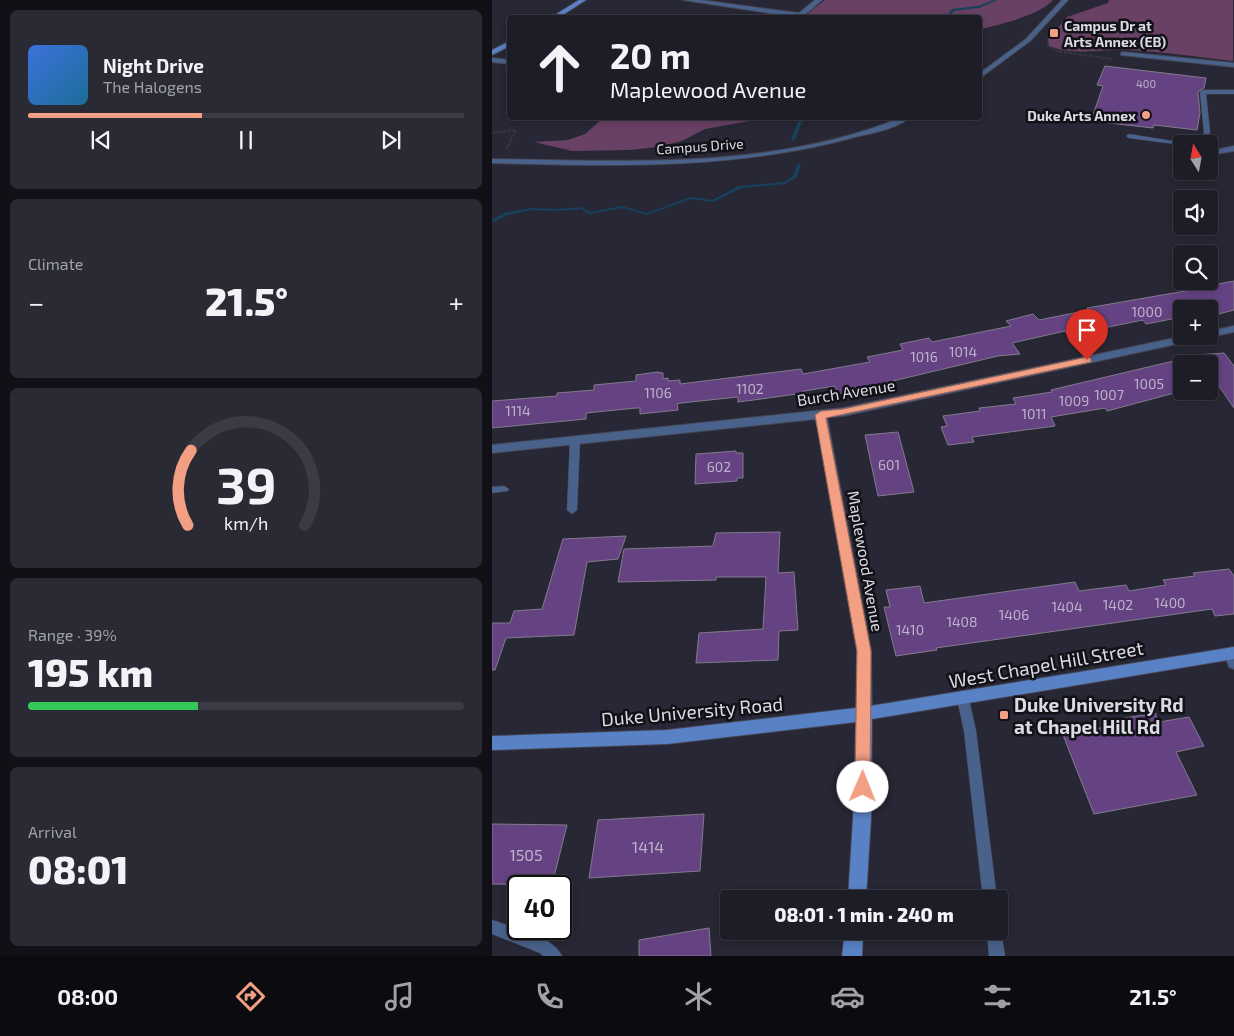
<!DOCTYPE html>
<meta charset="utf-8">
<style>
:root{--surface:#1d1d28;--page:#2a2a34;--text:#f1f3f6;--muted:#a0a2a8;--line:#3b3b45;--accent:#f39f83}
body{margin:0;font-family:"Exo 2",sans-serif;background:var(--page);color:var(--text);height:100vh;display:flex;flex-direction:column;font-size:19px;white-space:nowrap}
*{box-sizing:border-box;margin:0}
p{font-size:16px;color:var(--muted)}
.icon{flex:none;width:28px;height:28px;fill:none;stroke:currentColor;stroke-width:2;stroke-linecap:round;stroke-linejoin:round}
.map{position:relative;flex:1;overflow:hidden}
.sheet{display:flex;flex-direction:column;gap:10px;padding:10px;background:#101016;width:492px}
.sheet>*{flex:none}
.hud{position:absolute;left:15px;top:15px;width:475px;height:105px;border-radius:5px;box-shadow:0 2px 8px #0003,0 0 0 1px var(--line);background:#1d1d28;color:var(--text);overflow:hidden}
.needle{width:32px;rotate:349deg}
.fabs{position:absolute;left:681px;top:135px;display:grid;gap:10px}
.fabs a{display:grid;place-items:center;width:45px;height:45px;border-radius:5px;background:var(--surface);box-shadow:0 2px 8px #0003,0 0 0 1px var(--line);font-size:25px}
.speed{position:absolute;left:15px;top:875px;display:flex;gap:10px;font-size:25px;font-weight:700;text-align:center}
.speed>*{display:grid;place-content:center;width:65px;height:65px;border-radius:50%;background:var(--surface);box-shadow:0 2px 8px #0003,0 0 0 1px var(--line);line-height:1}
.speed .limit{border:2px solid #111;border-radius:8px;background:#fff;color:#111}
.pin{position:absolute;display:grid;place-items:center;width:42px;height:42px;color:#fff;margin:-51px -21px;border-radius:50% 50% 50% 0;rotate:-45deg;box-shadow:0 0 5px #0007}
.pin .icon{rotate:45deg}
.me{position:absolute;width:55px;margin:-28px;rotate:1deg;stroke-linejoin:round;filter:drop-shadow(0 0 4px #0008)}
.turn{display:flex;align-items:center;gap:18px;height:105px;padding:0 20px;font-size:22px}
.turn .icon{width:65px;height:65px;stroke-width:2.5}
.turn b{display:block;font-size:35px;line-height:42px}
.big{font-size:38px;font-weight:800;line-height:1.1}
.sheet .widget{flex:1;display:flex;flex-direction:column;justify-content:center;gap:8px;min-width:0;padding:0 18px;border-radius:8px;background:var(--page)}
.sheet .dial{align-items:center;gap:0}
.dial svg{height:130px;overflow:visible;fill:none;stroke:var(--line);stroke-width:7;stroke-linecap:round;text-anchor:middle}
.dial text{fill:var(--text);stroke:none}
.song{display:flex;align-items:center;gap:15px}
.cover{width:60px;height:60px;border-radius:8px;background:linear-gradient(135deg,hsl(220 70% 55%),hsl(200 70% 35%))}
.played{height:5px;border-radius:2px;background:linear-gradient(90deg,var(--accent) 40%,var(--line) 40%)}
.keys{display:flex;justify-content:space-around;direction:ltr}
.heat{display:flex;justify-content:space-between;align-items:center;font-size:28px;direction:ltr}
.charge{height:8px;border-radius:4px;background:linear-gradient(90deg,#34c759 39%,var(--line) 0)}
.trip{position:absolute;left:228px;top:890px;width:288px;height:50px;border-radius:5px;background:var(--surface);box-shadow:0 2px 8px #0003,0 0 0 1px var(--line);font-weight:800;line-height:50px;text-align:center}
.menu{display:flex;height:80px;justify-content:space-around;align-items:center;background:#0c0c10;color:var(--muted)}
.menu .icon{width:35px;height:35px}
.menu .active{color:var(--accent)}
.menu b{font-size:22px;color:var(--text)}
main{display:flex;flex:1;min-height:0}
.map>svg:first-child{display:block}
</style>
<main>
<section class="sheet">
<div class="widget">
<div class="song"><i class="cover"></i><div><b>Night Drive</b><p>The Halogens</p></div></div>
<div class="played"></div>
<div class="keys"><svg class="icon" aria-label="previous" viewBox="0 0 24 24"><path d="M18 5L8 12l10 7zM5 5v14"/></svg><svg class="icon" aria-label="pause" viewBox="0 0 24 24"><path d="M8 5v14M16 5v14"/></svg><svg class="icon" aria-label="next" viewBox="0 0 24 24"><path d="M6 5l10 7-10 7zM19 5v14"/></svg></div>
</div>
<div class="widget"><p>Climate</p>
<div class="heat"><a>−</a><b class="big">21.5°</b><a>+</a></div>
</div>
<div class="widget dial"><svg viewBox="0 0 100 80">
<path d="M14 69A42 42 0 1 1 86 69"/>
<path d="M14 69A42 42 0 0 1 16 23" stroke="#f39f83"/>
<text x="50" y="56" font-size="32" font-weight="700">39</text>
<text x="50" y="72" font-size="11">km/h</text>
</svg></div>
<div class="widget"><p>Range · 39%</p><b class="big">195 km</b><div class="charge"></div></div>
<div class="widget"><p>Arrival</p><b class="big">08:01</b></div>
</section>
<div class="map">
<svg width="742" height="956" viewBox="0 0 742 956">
<rect width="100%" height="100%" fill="#272735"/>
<g fill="#694165">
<path d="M333,0h228c-13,15 -54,25 -73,29v-11l-177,-1z"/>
<path d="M617,0h124v61c-34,-4 -69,-9 -104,-11 -29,-2 -50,7 -80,-4l-1,-7 19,-22 41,-14z"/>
<polygon points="111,118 275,118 213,129 190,141 166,147 137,150 80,151 42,142 76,140 93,134"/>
</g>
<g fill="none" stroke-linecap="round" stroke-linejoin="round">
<g fill="#16425b" fill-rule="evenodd">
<polygon points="502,0 506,0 487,8 462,11 456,18 453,18 460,9 486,6"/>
<polygon points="310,118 314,118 310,122 303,140 300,141 299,140 306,122"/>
<polygon points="306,163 309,164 305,177 293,184 250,188 221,202 199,199 155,215 130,208 97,214 89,209 66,211 40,210 15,215 0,223 0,220 12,213 40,208 66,209 90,207 98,212 130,206 155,213 199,197 220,200 247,186 292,182 301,176"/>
</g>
</g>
<g fill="#654383" stroke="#837b8b">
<polygon points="613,66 714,78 712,88 706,92 708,113 705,130 662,125 661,128 599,121 611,86 605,85"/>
<polygon points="718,278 726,284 742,281 742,310 727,314 721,309 690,309 690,317 654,324 651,320 602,330 606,335 581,341 573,331 520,343 528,354 506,356 346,394 343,386 312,391 312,393 269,399 246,402 246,397 189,403 185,404 186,410 148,414 148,408 144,408 94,413 94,419 0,428 0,401 65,396 65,393 102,390 102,385 144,381 144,375 165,372 171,373 171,379 176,378 176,381 188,380 188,384 309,369 311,374 378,362 375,357 411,350 408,344 437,338 440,342 519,326 514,321 541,314 547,320 597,310 595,308 699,290 695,287 699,286 694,281 718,281"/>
<polygon points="732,353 742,366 742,408 718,373 718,364 711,364 706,355"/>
<polygon points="690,359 690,391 615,411 613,408 559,417 563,426 480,437 482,442 456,445 449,427 455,426 451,416 488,411 487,408 524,404 521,398 560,392 559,390"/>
<polygon points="406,432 422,492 386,496 373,435"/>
<polygon points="244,451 244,453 251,453 251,478 245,478 245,481 203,484 204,454"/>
<polygon points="288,532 286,573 302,572 306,630 287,631 286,660 204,663 207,633 271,629 274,577 224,577 224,580 126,582 132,549 221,546 224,533"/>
<polygon points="134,536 126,559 95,562 82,635 14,638 3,670 0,670 0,623 18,623 22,611 50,609 71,539"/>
<polygon points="737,569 742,576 742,614 723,616 720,609 444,648 445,650 404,656 392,607 398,607 394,590 428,586 432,603 583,582 587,591 634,585 637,591 674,585 671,580 703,576 701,573"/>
<polygon points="663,713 667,722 697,717 712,746 684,752 705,795 602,814 571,735 629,724 627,719"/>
<polygon points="212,814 208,871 97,878 106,820"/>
<polygon points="0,824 75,825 60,885 0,884"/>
<polygon points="217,928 219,956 147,956 147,940"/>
</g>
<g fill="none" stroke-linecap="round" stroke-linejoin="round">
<defs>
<g id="lane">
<polygon points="742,90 742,94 714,94 718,132 715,142 690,144 690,145 637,138 634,136 637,134 699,144 710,140 712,132 708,92 711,90"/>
<polygon points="83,437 88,440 85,510 80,514 75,510 78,440"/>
<polygon points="12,486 17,489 16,491 0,493 0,487"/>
<polygon points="471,694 475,695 477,699 484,731 505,899 491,899 472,731 465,699 467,695"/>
<path d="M0,920c20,7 61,16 70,36h-19l-3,-3 -48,-19z"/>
<polygon points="506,925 509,931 513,956 497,956 495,931 506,931"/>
</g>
<g id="street">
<polygon points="191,0 208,0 307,13 323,0 330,0 309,18"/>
<polygon points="570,0 576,0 538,41 488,78 488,73 534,39"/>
<polygon points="631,52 742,63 742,67 629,55 629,53"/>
<polygon points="0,58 18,60 18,64 0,62"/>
<path d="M408,118h9c-13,11 -37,15 -54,19 -118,33 -241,29 -363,26v-4c135,2 280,11 408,-41z"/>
<polygon points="742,146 742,151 718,155 718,151"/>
<polygon points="742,326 742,332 718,337 714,336 718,336 718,331"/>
<polygon points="692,336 713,336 708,339 351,416 335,417 379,651 380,714 378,719 372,721 366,719 364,714 365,651 324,419 0,453 0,445 351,408"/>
<polygon points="739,647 742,648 742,669 737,667 732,653 734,649"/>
</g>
<g id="secondary">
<polygon points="87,0 94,0 66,18 58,18"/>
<polygon points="18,41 18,46 0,55 0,50"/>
<polygon points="742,647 742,659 380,719 379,818 374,899 356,899 361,818 364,722 175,744 0,750 0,736 175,730 372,707"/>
<polygon points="353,931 371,931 370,956 350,956"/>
</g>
</defs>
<use href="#lane" stroke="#444451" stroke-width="1"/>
<use href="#street" stroke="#444451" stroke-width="2"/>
<use href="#secondary" stroke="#444451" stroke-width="2"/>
<g stroke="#5e5e6b" stroke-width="2" stroke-dasharray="0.5 2" stroke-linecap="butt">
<polyline points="556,39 556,47 570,52 620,59"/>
<polyline points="0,133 24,130 14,150"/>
</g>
<use href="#lane" fill="#49628c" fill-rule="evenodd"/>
<use href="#street" fill="#49628c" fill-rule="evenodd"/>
<use href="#secondary" fill="#5981c5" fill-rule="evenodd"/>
</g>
<polygon fill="#f39f83" stroke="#9e6755" points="595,357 599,358 599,362 334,418 379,651 378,787 376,792 371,794 365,792 363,787 365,651 323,415 329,411 351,409"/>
<g fill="#f39f83" stroke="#111117" stroke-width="2">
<rect x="557" y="28" width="10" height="10" rx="2.5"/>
<circle cx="654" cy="115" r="5"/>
<rect x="507" y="710" width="10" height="10" rx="2.5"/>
</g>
<g text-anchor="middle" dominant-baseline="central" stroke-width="5" stroke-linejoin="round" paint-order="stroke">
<g font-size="11" fill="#bdb4cc">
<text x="654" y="83">400</text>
</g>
<g font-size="14" font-weight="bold" fill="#dadae4" stroke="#111117" text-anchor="start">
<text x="572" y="25">Campus Dr at<tspan x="572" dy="16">Arts Annex (EB)</tspan></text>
<text x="644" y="115" text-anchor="end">Duke Arts Annex</text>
</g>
<g font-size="14" fill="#dadae4" stroke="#111117">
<text transform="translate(208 146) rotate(-4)">Campus Drive</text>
</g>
<g font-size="14" fill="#bdb4cc">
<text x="655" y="311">1000</text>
<text x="471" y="351">1014</text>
<text x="432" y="356">1016</text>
<text x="657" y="383">1005</text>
<text x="258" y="388">1102</text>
<text x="166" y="392">1106</text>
<text x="617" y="394">1007</text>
<text x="582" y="400">1009</text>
<text x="26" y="410">1114</text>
<text x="542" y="413">1011</text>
<text x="397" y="464">601</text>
<text x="227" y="466">602</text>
<text x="678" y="602">1400</text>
<text x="626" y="604">1402</text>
<text x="575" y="606">1404</text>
<text x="522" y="614">1406</text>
<text x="470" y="621">1408</text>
<text x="418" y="629">1410</text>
</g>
<g font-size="16" fill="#dadae4" stroke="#111117">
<text transform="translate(354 392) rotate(-9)">Burch Avenue</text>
<text transform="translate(374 561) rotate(80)">Maplewood Avenue</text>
</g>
<g font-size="16" fill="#bdb4cc">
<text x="156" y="846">1414</text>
<text x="34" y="854">1505</text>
</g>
<g font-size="19" fill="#dadae4" stroke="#111117">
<text transform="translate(554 664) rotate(-10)">West Chapel Hill Street</text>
<text transform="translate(200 711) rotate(-5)">Duke University Road</text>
</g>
<g font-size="19" font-weight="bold" fill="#dadae4" stroke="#111117" text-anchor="start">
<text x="522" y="704">Duke University Rd<tspan x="522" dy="22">at Chapel Hill Rd</tspan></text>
</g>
</g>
</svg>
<div class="fabs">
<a><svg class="needle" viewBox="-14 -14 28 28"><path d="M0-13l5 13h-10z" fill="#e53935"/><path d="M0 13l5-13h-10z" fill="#a0a2a8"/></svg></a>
<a><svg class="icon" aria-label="sound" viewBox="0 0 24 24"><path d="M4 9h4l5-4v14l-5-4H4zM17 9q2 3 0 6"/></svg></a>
<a><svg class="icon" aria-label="search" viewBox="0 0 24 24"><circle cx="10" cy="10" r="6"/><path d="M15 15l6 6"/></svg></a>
<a>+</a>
<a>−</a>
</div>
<div class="speed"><div class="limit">40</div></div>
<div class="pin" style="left:595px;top:360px;background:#d93025"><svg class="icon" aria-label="arrive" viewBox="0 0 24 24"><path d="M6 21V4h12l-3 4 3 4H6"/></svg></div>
<svg class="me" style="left:371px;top:787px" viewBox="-20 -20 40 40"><circle r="19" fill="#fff"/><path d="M0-13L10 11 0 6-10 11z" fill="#f39f83"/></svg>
<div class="trip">08:01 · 1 min · 240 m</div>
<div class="hud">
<div class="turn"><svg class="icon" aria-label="ahead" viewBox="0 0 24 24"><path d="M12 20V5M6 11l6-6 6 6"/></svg><div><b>20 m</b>Maplewood Avenue</div></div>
</div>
</div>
</main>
<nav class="menu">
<b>08:00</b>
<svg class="icon active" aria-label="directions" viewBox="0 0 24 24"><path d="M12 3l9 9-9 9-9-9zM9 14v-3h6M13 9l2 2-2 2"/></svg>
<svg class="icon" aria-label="music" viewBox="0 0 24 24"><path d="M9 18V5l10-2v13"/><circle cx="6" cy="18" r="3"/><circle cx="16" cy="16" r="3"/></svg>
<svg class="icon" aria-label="phone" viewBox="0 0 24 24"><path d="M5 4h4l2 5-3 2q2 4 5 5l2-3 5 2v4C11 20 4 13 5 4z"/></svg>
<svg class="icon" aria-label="climate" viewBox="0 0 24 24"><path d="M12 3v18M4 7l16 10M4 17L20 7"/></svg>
<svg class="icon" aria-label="car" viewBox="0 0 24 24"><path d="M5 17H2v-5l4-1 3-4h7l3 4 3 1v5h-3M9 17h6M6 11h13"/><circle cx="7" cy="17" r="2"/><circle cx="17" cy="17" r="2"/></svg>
<svg class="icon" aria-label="filters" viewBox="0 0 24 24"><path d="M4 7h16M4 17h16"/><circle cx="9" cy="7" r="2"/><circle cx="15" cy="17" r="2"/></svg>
<b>21.5°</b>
</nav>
